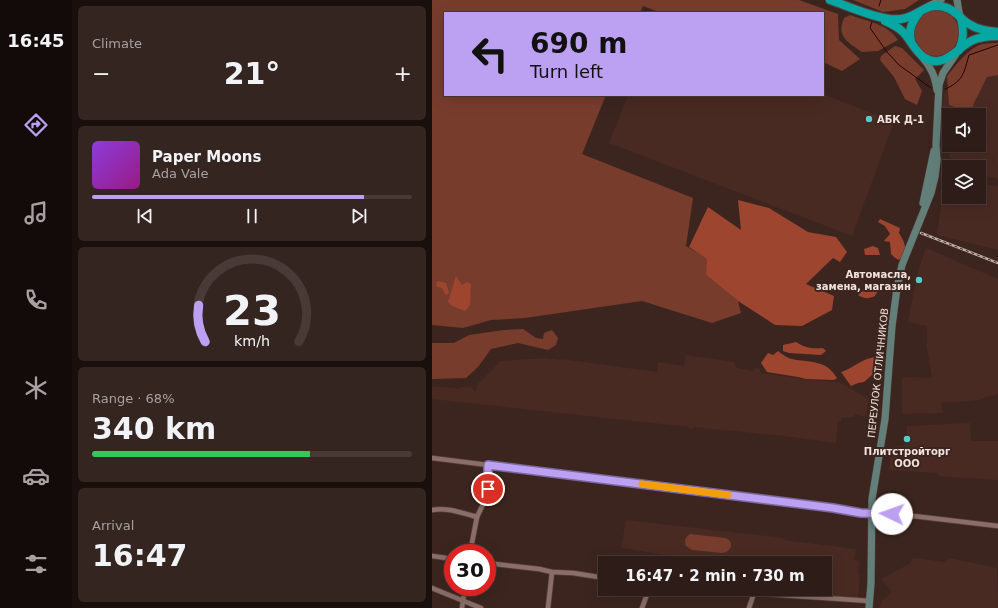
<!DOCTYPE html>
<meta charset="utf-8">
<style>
:root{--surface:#2d1c17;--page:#352520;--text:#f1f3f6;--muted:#a7a1a1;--line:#483a36;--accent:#bca0f2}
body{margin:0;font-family:"DejaVu Sans",sans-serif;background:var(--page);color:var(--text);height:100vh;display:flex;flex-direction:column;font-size:15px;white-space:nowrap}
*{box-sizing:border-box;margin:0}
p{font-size:13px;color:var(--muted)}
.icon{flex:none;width:22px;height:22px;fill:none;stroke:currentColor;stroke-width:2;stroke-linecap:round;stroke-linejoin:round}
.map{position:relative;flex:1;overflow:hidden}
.drawer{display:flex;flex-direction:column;gap:6px;padding:6px;background:#190f0d;width:360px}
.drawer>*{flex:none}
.banner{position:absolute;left:12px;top:12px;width:380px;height:84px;border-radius:0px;box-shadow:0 4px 16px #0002,0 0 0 1px var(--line);background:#bca0f2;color:#111;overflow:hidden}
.buttons{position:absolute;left:510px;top:108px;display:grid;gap:8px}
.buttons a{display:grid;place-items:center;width:44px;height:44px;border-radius:0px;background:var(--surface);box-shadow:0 4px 16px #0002,0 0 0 1px var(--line);font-size:20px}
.speed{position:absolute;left:12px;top:544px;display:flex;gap:8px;font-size:20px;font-weight:700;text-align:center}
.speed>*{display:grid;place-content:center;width:52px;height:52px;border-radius:50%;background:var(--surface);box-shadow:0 4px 16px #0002,0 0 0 1px var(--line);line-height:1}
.speed .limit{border:6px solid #d22;background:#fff;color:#111}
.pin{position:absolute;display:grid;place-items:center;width:34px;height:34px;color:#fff;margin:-17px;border:2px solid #fff;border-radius:50%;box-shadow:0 1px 4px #0007}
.me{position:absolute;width:44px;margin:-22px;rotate:273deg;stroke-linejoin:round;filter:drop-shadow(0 0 3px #0008)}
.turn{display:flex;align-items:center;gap:14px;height:84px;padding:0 20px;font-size:18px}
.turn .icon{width:52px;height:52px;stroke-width:2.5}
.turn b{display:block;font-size:28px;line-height:34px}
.big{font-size:30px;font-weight:800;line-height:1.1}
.drawer .tile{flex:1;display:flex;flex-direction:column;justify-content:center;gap:6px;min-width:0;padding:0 14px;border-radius:6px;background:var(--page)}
.drawer .dial{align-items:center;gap:0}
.dial svg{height:104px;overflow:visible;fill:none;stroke:var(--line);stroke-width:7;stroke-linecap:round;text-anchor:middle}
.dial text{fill:var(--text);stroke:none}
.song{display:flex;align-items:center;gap:12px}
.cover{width:48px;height:48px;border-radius:6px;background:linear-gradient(135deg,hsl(270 70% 55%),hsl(310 70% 35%))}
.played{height:4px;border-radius:2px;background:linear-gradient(90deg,var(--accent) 85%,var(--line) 85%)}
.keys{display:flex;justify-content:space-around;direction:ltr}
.heat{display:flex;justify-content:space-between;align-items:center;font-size:22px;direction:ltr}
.charge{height:6px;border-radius:3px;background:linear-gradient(90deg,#34c759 68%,var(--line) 0)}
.trip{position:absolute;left:166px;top:556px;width:234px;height:40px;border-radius:0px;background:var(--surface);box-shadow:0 4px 16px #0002,0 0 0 1px var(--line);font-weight:800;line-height:40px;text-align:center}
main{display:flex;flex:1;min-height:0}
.menu{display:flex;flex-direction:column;width:72px;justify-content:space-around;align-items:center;background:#120b09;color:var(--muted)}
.menu .icon{width:28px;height:28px}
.menu .on{color:var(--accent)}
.menu b{font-size:18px;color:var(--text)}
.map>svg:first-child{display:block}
</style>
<main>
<nav class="menu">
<b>16:45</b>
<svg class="icon on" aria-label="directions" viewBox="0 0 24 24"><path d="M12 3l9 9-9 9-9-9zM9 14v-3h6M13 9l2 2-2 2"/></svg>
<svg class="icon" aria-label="music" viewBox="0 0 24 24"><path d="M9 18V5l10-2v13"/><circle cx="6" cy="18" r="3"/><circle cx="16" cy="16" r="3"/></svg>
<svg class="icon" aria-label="phone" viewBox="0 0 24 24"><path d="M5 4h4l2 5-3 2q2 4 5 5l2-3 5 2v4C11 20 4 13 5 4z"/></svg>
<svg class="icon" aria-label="climate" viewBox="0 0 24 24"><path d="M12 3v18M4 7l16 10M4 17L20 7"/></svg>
<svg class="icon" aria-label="car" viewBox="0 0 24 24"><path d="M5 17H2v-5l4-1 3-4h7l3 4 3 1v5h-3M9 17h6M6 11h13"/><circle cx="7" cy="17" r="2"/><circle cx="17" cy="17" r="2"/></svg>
<svg class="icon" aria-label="filters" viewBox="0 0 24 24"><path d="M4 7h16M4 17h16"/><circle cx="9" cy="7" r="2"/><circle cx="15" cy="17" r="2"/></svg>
</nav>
<section class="drawer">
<div class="tile"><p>Climate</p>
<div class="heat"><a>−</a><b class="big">21°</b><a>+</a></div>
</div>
<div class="tile">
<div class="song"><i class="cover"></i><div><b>Paper Moons</b><p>Ada Vale</p></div></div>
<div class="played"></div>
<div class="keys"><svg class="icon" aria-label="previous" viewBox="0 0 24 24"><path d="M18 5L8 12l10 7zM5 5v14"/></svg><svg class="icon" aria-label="pause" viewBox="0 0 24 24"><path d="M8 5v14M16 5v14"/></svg><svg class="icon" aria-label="next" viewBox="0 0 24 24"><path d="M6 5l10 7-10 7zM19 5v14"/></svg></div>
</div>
<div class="tile dial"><svg viewBox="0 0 100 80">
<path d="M14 69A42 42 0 1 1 86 69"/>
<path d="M14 69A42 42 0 0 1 9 41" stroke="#bca0f2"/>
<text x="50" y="56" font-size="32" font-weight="700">23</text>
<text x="50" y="72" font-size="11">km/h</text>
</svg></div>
<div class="tile"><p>Range · 68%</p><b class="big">340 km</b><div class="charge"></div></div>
<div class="tile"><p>Arrival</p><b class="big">16:47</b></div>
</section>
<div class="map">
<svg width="566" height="608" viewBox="0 0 566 608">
<rect width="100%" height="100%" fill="#3c251f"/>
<g fill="#482a22">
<polygon points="566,49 566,179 547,174 547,167 523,167 523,163 517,156 517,144 517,145 547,145 547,115 517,115 517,123 510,106 513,91 528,85"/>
<polygon points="391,94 462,122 420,236 177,143 196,95 391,95"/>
<polygon points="513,179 517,180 517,197 547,197 547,184 566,186 566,250 505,235"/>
<polygon points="494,248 566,279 566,394 554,397 547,400 509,403 511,413 470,414 470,377 500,378 495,347 495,326 476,322 485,275"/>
<polygon points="253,355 303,362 303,366 305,367 305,368 321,371 322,368 328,369 328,373 378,380 407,382 437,399 433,417 423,414 422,417 409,418 409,421 406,421 404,443 352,436 262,427 261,429 257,429 257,427 0,399 0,386 28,389 29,387 41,388 41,391 44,391 45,385 69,361 113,358 130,360 130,359 225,372 226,362 252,366"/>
<polygon points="538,423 539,441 566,441 566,480 506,476 505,473 457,470 459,447 471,446 474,444 475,426"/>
<polygon points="194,520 352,538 352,540 424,549 422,560 427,561 426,574 428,575 426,598 314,590 393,589 393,563 297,563 254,558 189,548"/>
<polygon points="485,558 512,562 517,558 565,568 566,608 447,608 451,600 460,592 449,579 477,564 480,559"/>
</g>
<g fill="#783c2d">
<polygon points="0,0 367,0 406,14 407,40 428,59 410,71 391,62 391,13 229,13 211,6 208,13 13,13 13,95 174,95 150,154 261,198 254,246 276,259 274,275 306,301 309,313 280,323 210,301 93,318 59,320 31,328 0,325"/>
<polygon points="421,0 487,0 473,9 451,12"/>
<circle cx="504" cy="33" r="23"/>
<path d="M418,15c16,6 38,9 48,25l-20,11 -16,1c-14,-10 -26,-15 -18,-34z"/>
<path d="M566,43v32l-11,2 -13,26 -3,10 -22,-8 -2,-29c10,-12 20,-27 35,-32 5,-1 11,-1 16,-1z"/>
<polygon points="463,46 470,48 492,70 483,79 490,91 485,105 473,99 462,77 448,60 449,56"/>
<polygon points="91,329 104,338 111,339 112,333 120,330 126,338 124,345 116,350 86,343 59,349 46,367 34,378 0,379 0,343 22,343 37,335 72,330"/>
<path d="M258,534l36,4c9,5 5,14 -4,15l-30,-3 -6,-4c-2,-5 -1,-9 4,-12z"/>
</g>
<g fill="#9d452e">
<polygon points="306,200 337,208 376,232 404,237 415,252 408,262 401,258 374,284 402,296 400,310 370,326 343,325 306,301 274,275 275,259 257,247 276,207 309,230"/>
<path d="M448,219l20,9 -1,5c6,10 10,17 0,27l-4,-2 -4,-4 -1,-12 -6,-1 6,-7 -5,-8 -7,-4z"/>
<polygon points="441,246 446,248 448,255 433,255 432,249"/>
<polygon points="24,276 30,285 35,282 39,284 38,305 33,311 20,306 16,302"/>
<polygon points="5,281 14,283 17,293 14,295 10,288 4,286"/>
<path d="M446,283l1,5 -4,8c-6,3 -11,3 -17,-1l3,-3c10,-2 9,-7 17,-9z"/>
<path d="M364,342c9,6 17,7 27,6l3,3 -5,4 -32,-2 -6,-2v-6z"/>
<path d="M346,351c4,3 9,7 14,8 18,4 34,0 45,19l-3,2 -28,-1 -8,-2 -31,-5 -6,-9 7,-10 5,2z"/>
<path d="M449,352h3l1,9 -4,4 -5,9h-3l-9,8 -6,1 -7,3 -10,-14c13,-4 22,-15 37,-15z"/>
</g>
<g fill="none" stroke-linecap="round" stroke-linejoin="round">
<g stroke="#2a0000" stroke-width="1">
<polyline points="447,6 449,0"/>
<polyline points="440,22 438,28 455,52 467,65 499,88"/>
<path d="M513,89c19,-8 19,-17 24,-34l29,-10"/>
</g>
<defs>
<g id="street">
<polyline points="0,458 401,508 429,513 449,513 473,515 566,526"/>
<path d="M0,510c15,-3 30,3 45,7"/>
<polyline points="38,553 45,517 53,500 56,489 56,465"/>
<polyline points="0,556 21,559"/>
<polyline points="55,563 107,569 120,572 141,573 173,578"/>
<polyline points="0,588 49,608"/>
<polyline points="262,589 438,601"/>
<polyline points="30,608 33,587"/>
<polyline points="116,608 120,572"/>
<polyline points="210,608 217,589"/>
<polyline points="317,608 322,593"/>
</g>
<g id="secondary">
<polyline points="525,0 528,18"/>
<polyline points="497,6 509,0"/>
<path d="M490,57c9,10 13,19 15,33"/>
<polyline points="491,203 502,151"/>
<polyline points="437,608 439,583 440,499 453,419 460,326 465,288 470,265 499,193 503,177 505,160 504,145 507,85 511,73 524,54"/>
</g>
<g id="highway">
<path d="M398,0c18,6 53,22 71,19 17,-2 24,-17 43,-12 11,2 16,12 25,17 9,6 19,7 29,8"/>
<path d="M453,21c7,3 13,6 18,11 8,8 12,20 22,26 19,11 31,-9 46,-17 8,-4 18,-5 27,-5"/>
<path d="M479,41c-3,-11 1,-19 8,-28"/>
<path d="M527,50c5,-11 5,-20 2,-32"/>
</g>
</defs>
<use href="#street" stroke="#54403b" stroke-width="6"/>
<use href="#secondary" stroke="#54403b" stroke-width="8"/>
<use href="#highway" stroke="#54403b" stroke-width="10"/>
<use href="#street" stroke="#8a6e67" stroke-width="4.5"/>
<use href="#secondary" stroke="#627f79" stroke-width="7"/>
<use href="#highway" stroke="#06a7a3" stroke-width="8"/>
<defs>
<polyline id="rail" points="489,233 566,263"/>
</defs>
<use href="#rail" stroke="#c0aea8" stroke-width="2.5"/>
<use href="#rail" stroke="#3c251f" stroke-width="1" stroke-dasharray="3" stroke-linecap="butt"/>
</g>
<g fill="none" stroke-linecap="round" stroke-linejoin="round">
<defs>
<polyline id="route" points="56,489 56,465 401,508 429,513 460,514"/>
</defs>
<use href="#route" stroke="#7a689d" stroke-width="10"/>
<use href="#route" stroke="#bca0f2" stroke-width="7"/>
<polyline stroke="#f59e0b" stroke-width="7" points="210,484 296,495"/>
</g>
<g fill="#54cdc8" stroke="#3c251f" stroke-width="1.5">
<circle cx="437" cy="119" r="4"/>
<circle cx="487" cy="280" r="4"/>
<circle cx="475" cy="439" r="4"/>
</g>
<g text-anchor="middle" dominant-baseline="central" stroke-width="4" stroke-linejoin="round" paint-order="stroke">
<g font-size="10" font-weight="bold" fill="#f3e3de" stroke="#3c251f" text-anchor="start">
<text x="445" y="119">АБК Д-1</text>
<text x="479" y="274" text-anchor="end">Автомасла,<tspan x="479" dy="12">замена, магазин</tspan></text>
<text x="475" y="451" text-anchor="middle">Плитстройторг<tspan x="475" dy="12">ООО</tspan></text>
</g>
<g font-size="10" fill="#f3e3de" stroke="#3c251f">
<text transform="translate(446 373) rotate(-84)">ПЕРЕУЛОК ОТЛИЧНИКОВ</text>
</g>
</g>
</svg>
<div class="buttons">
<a><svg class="icon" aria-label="sound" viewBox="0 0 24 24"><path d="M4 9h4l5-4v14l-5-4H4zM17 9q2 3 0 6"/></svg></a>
<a><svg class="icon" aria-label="layers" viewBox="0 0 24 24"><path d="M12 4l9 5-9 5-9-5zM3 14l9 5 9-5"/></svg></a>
</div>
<div class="speed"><div class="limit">30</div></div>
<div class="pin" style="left:56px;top:489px;background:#d93025"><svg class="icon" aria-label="arrive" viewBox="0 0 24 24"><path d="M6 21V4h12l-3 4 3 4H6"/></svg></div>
<svg class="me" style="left:460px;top:514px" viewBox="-20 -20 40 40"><circle r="19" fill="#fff"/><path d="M0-13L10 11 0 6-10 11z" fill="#bca0f2"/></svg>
<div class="trip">16:47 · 2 min · 730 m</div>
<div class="banner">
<div class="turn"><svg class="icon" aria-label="left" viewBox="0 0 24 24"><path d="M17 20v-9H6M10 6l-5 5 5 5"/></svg><div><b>690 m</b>Turn left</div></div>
</div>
</div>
</main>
